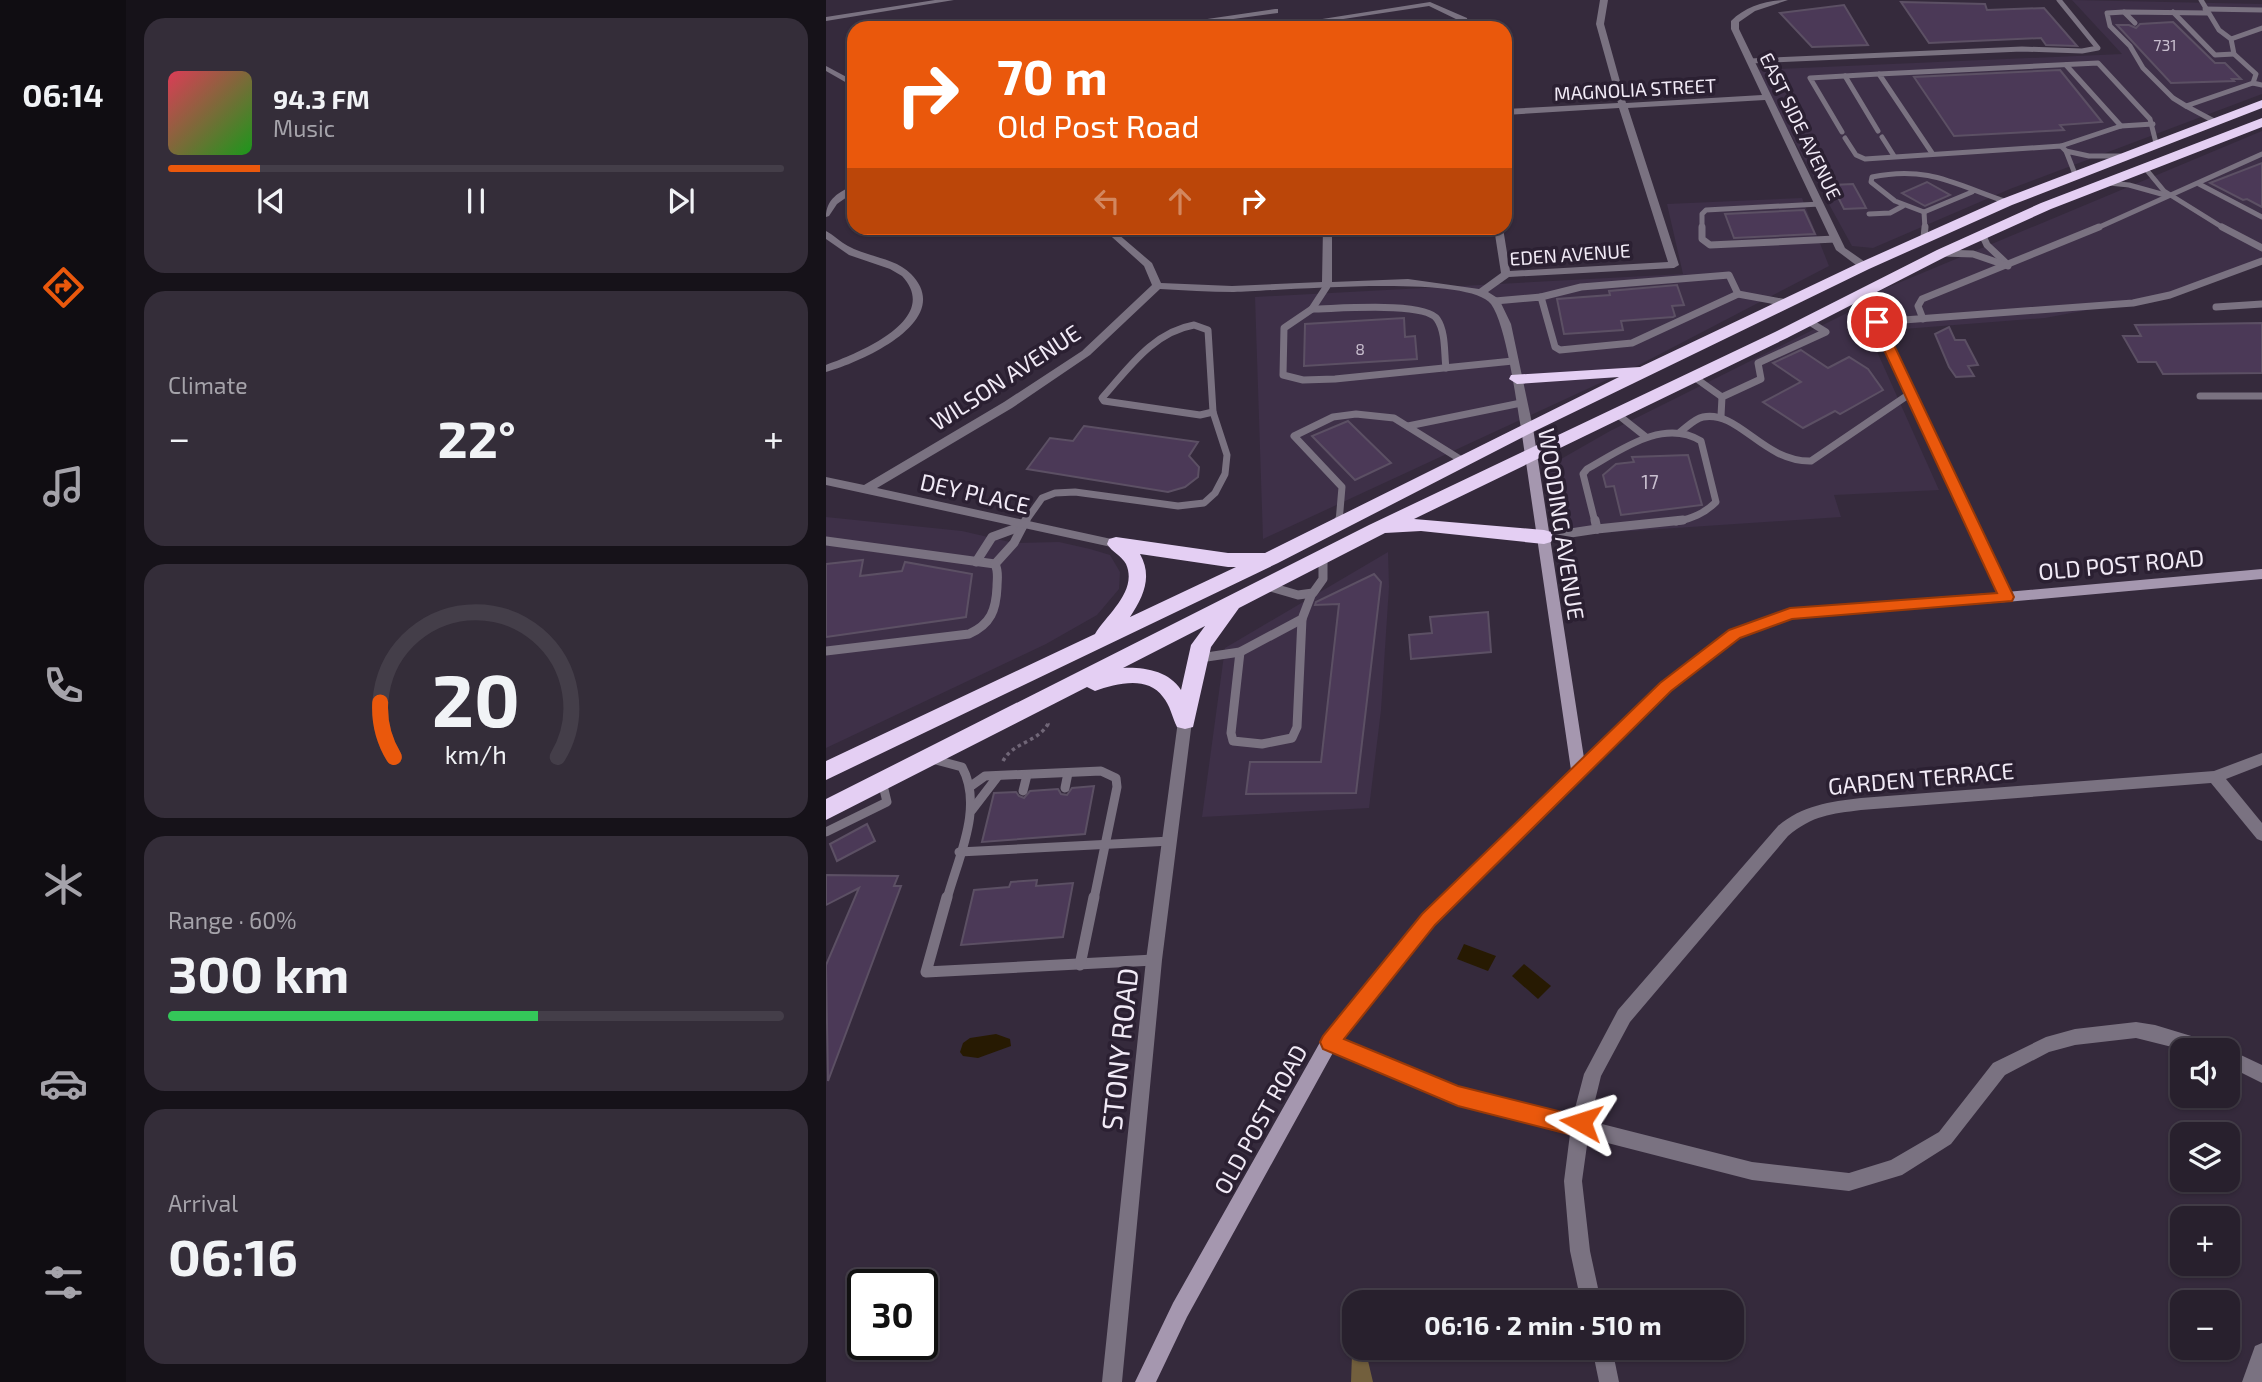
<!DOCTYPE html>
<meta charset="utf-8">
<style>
:root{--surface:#28202d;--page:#342d39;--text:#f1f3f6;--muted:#a5a3aa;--line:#443e49;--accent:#ea580c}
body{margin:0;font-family:"Exo 2",sans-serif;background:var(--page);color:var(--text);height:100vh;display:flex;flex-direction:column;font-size:26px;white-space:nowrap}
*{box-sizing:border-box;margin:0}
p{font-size:23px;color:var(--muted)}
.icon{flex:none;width:38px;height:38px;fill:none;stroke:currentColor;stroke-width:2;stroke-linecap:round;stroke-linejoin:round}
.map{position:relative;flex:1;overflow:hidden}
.sheet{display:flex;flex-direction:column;gap:18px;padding:18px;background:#161219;width:700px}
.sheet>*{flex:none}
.top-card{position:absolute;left:21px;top:21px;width:665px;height:214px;border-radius:21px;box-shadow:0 2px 5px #0004,0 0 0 2px var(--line);background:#ea580c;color:#fff;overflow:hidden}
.fabs{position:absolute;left:1344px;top:1038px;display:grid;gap:14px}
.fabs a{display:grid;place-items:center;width:70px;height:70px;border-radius:14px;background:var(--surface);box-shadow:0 2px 5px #0004,0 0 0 2px var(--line);font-size:35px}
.speed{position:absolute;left:21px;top:1269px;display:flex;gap:14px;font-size:35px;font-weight:700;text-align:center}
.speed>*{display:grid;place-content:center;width:91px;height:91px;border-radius:50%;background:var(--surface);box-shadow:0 2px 5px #0004,0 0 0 2px var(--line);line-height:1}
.speed .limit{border:4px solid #111;border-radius:10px;background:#fff;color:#111}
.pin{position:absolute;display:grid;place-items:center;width:60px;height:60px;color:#fff;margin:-30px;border:4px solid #fff;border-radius:50%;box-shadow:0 2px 7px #0007}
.me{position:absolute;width:77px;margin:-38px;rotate:276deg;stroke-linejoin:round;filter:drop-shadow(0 0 5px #0008)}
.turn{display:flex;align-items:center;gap:24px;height:147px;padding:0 35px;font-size:32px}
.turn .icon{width:91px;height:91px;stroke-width:2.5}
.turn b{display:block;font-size:49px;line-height:60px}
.lanes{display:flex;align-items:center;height:66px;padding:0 35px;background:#0003;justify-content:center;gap:35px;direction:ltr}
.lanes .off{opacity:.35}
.big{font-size:52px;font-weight:700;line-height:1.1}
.sheet .widget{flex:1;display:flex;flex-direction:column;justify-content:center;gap:10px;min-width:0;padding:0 24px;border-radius:21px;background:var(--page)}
.sheet .dial{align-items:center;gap:0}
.dial svg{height:182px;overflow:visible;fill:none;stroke:var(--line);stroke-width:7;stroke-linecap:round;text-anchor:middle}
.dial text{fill:var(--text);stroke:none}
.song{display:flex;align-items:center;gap:21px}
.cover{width:84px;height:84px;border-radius:10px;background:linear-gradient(135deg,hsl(350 70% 55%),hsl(120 70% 35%))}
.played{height:7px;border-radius:4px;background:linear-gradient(90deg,var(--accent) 15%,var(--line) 15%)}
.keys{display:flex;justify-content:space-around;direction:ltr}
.heat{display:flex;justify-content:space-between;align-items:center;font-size:38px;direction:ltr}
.charge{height:10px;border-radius:5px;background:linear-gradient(90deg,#34c759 60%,var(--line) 0)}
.trip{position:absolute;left:516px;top:1290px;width:402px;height:70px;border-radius:21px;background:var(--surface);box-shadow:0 2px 5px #0004,0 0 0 2px var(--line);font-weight:700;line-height:70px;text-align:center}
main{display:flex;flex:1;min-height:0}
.tab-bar{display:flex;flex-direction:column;width:126px;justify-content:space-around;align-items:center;background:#100d12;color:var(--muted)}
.tab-bar .icon{width:49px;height:49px}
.tab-bar .current{color:var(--accent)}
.tab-bar b{font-size:32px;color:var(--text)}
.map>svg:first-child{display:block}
</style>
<main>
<nav class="tab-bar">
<b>06:14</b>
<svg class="icon current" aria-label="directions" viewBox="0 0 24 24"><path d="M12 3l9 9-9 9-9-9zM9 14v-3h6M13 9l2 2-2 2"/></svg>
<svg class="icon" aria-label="music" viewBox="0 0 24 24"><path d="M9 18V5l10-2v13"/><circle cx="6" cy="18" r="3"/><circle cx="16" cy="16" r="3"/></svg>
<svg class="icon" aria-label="phone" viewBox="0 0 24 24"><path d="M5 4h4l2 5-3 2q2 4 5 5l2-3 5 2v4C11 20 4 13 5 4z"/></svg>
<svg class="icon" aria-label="climate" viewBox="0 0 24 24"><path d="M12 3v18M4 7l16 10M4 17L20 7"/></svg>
<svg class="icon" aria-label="car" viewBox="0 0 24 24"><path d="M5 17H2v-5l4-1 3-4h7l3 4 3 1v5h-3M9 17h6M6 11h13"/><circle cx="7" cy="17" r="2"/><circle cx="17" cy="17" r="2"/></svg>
<svg class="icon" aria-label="filters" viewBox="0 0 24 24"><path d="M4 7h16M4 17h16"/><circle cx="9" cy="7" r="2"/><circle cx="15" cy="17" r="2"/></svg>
</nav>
<section class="sheet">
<div class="widget">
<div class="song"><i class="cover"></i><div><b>94.3 FM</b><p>Music</p></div></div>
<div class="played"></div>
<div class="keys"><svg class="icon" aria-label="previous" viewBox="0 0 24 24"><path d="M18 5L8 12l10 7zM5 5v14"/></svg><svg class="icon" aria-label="pause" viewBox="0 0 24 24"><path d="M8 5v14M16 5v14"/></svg><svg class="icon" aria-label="next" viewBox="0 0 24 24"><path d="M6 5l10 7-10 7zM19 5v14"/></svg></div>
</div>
<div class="widget"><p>Climate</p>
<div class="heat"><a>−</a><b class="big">22°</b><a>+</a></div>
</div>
<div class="widget dial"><svg viewBox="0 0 100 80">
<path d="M14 69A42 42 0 1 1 86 69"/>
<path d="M14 69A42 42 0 0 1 8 45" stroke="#ea580c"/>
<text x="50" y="56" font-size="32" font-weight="700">20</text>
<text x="50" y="72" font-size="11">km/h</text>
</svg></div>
<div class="widget"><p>Range · 60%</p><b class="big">300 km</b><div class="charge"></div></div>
<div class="widget"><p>Arrival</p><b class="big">06:16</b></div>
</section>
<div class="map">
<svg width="1436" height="1382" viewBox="0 0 1436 1382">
<rect width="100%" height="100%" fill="#352a3c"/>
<g fill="#3e3048">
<polygon points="1246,0 1436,4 1436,94 1184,189 1047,248 1026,246 929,70 1296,54"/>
<polygon points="1436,131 1436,261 1336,296 1219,318 1065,330 1046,294"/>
<polygon points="976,198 1003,266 813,365 437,539 429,297 857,274 841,204"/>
<polygon points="1021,313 1036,318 1113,490 1008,495 1015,517 744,535 721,467 784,431"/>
<polygon points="0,517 136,531 188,543 233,542 264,549 284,555 294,572 293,589 271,615 220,644 0,748"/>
<polygon points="562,552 563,587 555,710 543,808 376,817 399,648"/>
</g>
<polygon fill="#725f3d" points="528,1299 528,1348 539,1348 547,1382 525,1382"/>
<g fill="#271a02">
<polygon points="638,944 670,956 662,971 631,959"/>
<polygon points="698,964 725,986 712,999 686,976"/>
<polygon points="170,1034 184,1039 185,1046 152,1058 137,1056 134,1052 137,1043 144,1038"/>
</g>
<g fill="#4b3957" stroke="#5c5064" stroke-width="2">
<polygon points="1075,2 1159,4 1161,10 1218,8 1251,46 1220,45 1215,38 1103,43"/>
<polygon points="1018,5 1042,45 986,47 954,13"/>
<polygon points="1347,22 1389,63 1399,63 1415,79 1406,79 1408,81 1345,83 1291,25 1303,25 1310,28 1314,24"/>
<polygon points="1234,70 1276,122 1234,125 1238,130 1128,136 1088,77"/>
<polygon points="1436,163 1436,207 1421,199 1417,200 1384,183"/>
<polygon points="1101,182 1124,195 1099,206 1076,193"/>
<polygon points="1027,184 1037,202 1040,208 1018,209 1006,185"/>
<polygon points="978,210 989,234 908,238 899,214"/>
<polygon points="851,285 858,305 846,306 849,316 847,317 795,321 797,330 738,334 731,299 784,295 783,291"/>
<polygon points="578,318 579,337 589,336 591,359 478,366 479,324"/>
<polygon points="1436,323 1436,373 1337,374 1330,362 1312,362 1297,336 1315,336 1309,325"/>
<polygon points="1123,327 1129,340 1139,340 1152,365 1142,366 1148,376 1130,377 1123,367 1109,334"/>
<polygon points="975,350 1002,368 1023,357 1042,369 1057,390 1014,414 1009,411 977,428 937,402 975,382 947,363"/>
<polygon points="522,421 565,463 529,480 486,436"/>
<polygon points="258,426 372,442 363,456 373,467 372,477 359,487 342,492 201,469 224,438 247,441"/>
<polygon points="862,455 876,505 795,515 788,486 780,487 777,475 790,464 808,462 806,457"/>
<polygon points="37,560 34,576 76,571 79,562 146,574 140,617 0,637 0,564"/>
<polygon points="548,574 555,582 530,793 420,794 424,762 495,762 513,604 489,605 490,602"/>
<polygon points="662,612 665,652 585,659 583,635 606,633 604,617"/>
<polygon points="268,786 259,834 156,842 168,793 190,792 193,796 198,798 204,791 232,789 235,794 241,795 246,788"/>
<polygon points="41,824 49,841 11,861 4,844"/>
<polygon points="0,875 72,876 68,886 75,886 2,1081 0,965 33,888 0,905"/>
<polygon points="211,880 210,886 247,883 237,937 135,945 148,890 183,887 185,882"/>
</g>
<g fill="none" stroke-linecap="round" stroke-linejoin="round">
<path stroke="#706677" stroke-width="3.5" stroke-dasharray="3.5 3.5" stroke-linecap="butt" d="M177,761c10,-19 34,-18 45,-37l-2,-3"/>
<g stroke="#7a7281" stroke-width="5">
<polyline points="1375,0 1393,30 1405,39 1408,54 1430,74 1427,83"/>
<polyline points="1379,9 1436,10"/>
<polyline points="1298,12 1281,13 1284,26 1304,46 1317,68 1347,98 1360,106"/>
<polyline points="1347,12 1389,55 1408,54"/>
<polyline points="1309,23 1298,12 1382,13"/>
<polyline points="1405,39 1436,28"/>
<polyline points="924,61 1196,49 1256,51 1272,48 1233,0"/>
<polyline points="1240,65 1295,126"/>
<polyline points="1019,76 1052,131"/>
<polyline points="1388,121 1360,106 1427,83 1436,85"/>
<polyline points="1016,132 984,78 1053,74"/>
<polyline points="1056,137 1068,156"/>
<polyline points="1019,138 1030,155 1039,159 1235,146 1240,151"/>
<polyline points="1235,146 1295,126 1327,124"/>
<polyline points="1106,153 1053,74 1272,63 1324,119 1330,143"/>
<polyline points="1319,168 1338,191 1399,229"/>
<polyline points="1249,174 1240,151 1263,156 1294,156"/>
<polyline points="1283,183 1303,185 1339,195"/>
<polyline points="1373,184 1436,217"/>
<path d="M1146,192l-48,20 -29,-11 -24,-19 1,-5c56,-12 84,8 135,25"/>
<polyline points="1098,212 1099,229"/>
<polyline points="1043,214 1064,213 1077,206"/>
<polyline points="876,229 876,214 880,210 994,204"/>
<polyline points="1269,229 1436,154"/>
</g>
<g stroke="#7a7281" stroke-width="7">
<polyline points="876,227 876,239 884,245 1009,239"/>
<polyline points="1396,227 1436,248"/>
<polyline points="1156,234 1161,245 1179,262"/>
<polyline points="1098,238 1099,227"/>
<polyline points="1117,253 1147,254 1182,266"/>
<polyline points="501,286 486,309 458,328 457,375 477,380 509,379 687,361"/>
<polyline points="715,297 755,287 903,275 912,294"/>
<polyline points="669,301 715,297 729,347 734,350 806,343 912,294 961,303"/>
<polyline points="1390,307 1436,304"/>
<path d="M486,309c23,0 113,-8 125,10 9,13 7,34 9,49"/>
<polyline points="1097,319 1092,306 1096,299 1273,227"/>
<polyline points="1051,322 1307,303 1344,295 1436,261"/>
<path d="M368,325l14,5 5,82 -13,3 -96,-14 -2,-3c26,-29 51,-66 92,-73z"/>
<polyline points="868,377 896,397"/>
<polyline points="1374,396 1436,396"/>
<polyline points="791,414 820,437"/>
<polyline points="895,416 896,397 935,379 932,363 1000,332 982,321"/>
<polyline points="582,426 695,403"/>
<path d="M854,432c7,-5 14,-13 23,-15 36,-7 60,45 108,44l100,-68"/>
<polyline points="199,522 216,498 229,493 249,492 352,506 378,503 389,493 399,474 401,455 387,412"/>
<polyline points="513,522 516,487 468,436 507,417 530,414 568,418 637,461"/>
<path d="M769,522l-12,-48 4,-5c34,-19 76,-51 114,-28l15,61c-12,12 -24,16 -40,20"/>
</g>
<g stroke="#7a7281" stroke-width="9">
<polyline points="769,520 771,529"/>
<polyline points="513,524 513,520"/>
<polyline points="771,529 857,520"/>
<polyline points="718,537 771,529"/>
<polyline points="0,541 169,564"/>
<polyline points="150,562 166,537 196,526"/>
<polyline points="169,564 188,543 200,520"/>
<polyline points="441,586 472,595 487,593 497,579 497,557"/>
<path d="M0,651l143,-17c22,-10 27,-24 28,-47 0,-8 2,-15 -2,-23"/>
<polyline points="414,652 405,733 407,741 436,744 466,738 471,727 476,619"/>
<polyline points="374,658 414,652 476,619 486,593"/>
<path d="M106,759l30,8c22,40 -4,91 -15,132"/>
<polyline points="145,786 159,776 275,771 290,778 291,787 268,899"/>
<polyline points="239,788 242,773"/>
<polyline points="197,791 201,775"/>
<polyline points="146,810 172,776"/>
<polyline points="0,832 61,802 56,781"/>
<polyline points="133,852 345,841"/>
</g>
<g stroke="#7a7281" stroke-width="11">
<polyline points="121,897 100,972 328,960"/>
<polyline points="254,965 268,897"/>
</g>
<g fill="#7a7281" fill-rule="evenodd">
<polygon points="109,0 128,0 0,21 0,17"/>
<path d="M774,0h8l-4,24 22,79 136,-8 -31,-66v-8c15,-15 36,-21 57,-21l-33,11 -16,11v7l106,219 23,16v4h-8l-24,-18 -71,-150 -137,8 51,157 -5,3 -165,9 -21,15 11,7 12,25 22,104 -2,3h-8l-2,-3c-5,-28 -15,-104 -30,-124 -23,-31 -214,-13 -257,-12 -25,0 -50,-2 -74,-3l-70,66 -78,53 -135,80 239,52 6,4 -2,3 -4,1 -290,-63v-8l38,8 140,-83 78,-51 70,-66 -8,-19 -42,-38h9l41,35 9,20 71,3 90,-4 1,-54h9v54l76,-3 71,10 22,-16 -7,-45h9l7,43 158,-9 -49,-154 -114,7v-6l113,-6 -22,-79z"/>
<polygon points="604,2 641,18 643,28 635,28 634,21 603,6 458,28 452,26"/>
<polygon points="449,9 452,9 452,13 341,28 320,28"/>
<polygon points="0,66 28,81 28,87 0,71"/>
<path d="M28,185v7l-17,12 -8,12 -3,1c0,-18 13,-25 28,-32z"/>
<path d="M0,231c8,4 14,11 22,15 19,11 48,12 63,28 46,47 -52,89 -85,98v-7c30,-11 117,-45 76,-89l-12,-7 -41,-14 -23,-16z"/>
<polygon points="1037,290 1042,293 1187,597 1185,600 1180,602 1173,597 1032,293"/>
<polygon points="359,715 364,717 366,721 336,960 296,1382 276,1382 320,960 352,721 354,717"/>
<path d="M1436,753v12l-36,14 36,44v18l-5,-2 -46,-56 -350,27c-30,4 -48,5 -73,26l-158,186 -29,54 -11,45 162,41 97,11 42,-13 48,-28 54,-69 53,-26 29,-8 61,-7 19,3 56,17 6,2 3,6h-36l-48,-12 -61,7 -26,7 -44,23 -54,69 -49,31 -53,16 -97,-11 -164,-42 -6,43 8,70 11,51h-20l-11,-51 -6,-70 6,-47 -112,-29 -135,-56 -3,-6 3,-6 6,-2 129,52 115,29 11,-42 34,-64 160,-184c25,-21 51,-24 83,-28l353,-27z"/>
<polygon points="1402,1049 1436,1065 1436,1083 1402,1066 1402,1050 1398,1050"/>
<polygon points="1436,1343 1436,1382 1416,1382 1429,1346"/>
<polygon points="766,1348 786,1348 793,1382 773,1382"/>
</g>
<polygon fill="#a597af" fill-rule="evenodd" points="701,424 707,428 758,758 835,683 904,630 964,608 1180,592 1436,569 1436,579 1180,602 965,618 914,638 845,691 608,925 509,1049 361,1317 330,1382 309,1382 347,1303 497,1037 596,915 745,770 695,428"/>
<g fill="#e4cff3" fill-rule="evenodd">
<path d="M1436,100v8l-250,97 -143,64 -336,163 -255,131 -452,217v-19l269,-127c12,-20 43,-43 31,-70 -4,-8 -14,-12 -19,-20l2,-5 7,-2 112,16h37l354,-176 -102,7 -8,-5 2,-4 129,-8 219,-104 143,-64zM314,554l88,13h8l-106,50c13,-20 23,-40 10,-63z"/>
<path d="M1436,118v9l-211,82 -104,47 -160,82 -373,181 130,11 7,2 2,5 -2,5 -7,2 -123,-13 -36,2 -146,75 -28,39 -18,80 -8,2 -8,-2c-5,-10 -7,-22 -14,-30 -16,-22 -47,-13 -68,-6l-8,-4 -261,133v-21l543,-274 406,-193 162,-82 104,-47zM379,626l-14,19 -10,45c-12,-19 -37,-23 -58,-22z"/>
</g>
</g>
<polygon fill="#ea580c" stroke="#983908" stroke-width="2" points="1051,319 1057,322 1188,597 1186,601 966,619 914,638 845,691 609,925 518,1039 632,1086 748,1115 755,1112 762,1115 765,1122 761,1134 754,1137 632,1106 497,1049 494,1042 497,1036 596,914 834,683 903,630 964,608 1171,593 1045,322"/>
<g text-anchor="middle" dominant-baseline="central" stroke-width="7" stroke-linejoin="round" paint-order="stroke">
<g font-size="16" fill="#c8bece">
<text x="1339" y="44">731</text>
<text x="534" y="348">8</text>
</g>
<g font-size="19" fill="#f1eaf6" stroke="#2b2032">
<text transform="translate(809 89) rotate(-3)">MAGNOLIA STREET</text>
<text transform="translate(975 126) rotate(64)">EAST SIDE AVENUE</text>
<text transform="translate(744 254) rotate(-4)">EDEN AVENUE</text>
</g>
<g font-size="19" fill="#c8bece">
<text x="824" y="481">17</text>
</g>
<g font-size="23" fill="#f1eaf6" stroke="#2b2032">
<text transform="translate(179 377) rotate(-33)">WILSON AVENUE</text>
<text transform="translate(149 493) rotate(13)">DEY PLACE</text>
<text transform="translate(736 524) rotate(81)">WOODING AVENUE</text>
<text transform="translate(1295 564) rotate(-5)">OLD POST ROAD</text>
<text transform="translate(1095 778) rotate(-5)">GARDEN TERRACE</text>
<text transform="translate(434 1119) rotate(-61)">OLD POST ROAD</text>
</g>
<g font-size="28" fill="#f1eaf6" stroke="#2b2032">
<text transform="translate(293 1049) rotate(-84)">STONY ROAD</text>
</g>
</g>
</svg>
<div class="fabs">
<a><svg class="icon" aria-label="sound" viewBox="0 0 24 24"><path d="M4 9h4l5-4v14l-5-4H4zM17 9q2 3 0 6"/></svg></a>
<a><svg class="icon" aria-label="layers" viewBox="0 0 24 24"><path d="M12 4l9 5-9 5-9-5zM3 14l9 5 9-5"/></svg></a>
<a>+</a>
<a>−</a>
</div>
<div class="speed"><div class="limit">30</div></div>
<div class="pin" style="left:1051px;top:322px;background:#d93025"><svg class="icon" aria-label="arrive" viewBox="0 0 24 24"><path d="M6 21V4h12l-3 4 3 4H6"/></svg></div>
<svg class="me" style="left:755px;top:1122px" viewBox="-20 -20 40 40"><path d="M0-17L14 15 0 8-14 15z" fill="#ea580c" stroke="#fff" stroke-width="4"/></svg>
<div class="trip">06:16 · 2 min · 510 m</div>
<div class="top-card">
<div class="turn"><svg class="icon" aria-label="right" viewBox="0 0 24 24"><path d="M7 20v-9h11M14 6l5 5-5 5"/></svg><div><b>70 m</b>Old Post Road</div></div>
<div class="lanes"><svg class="icon off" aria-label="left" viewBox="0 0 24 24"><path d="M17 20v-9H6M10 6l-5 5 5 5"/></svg><svg class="icon off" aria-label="ahead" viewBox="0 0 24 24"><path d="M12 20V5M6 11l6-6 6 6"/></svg><svg class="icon" aria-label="right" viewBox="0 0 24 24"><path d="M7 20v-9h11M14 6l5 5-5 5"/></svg></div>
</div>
</div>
</main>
